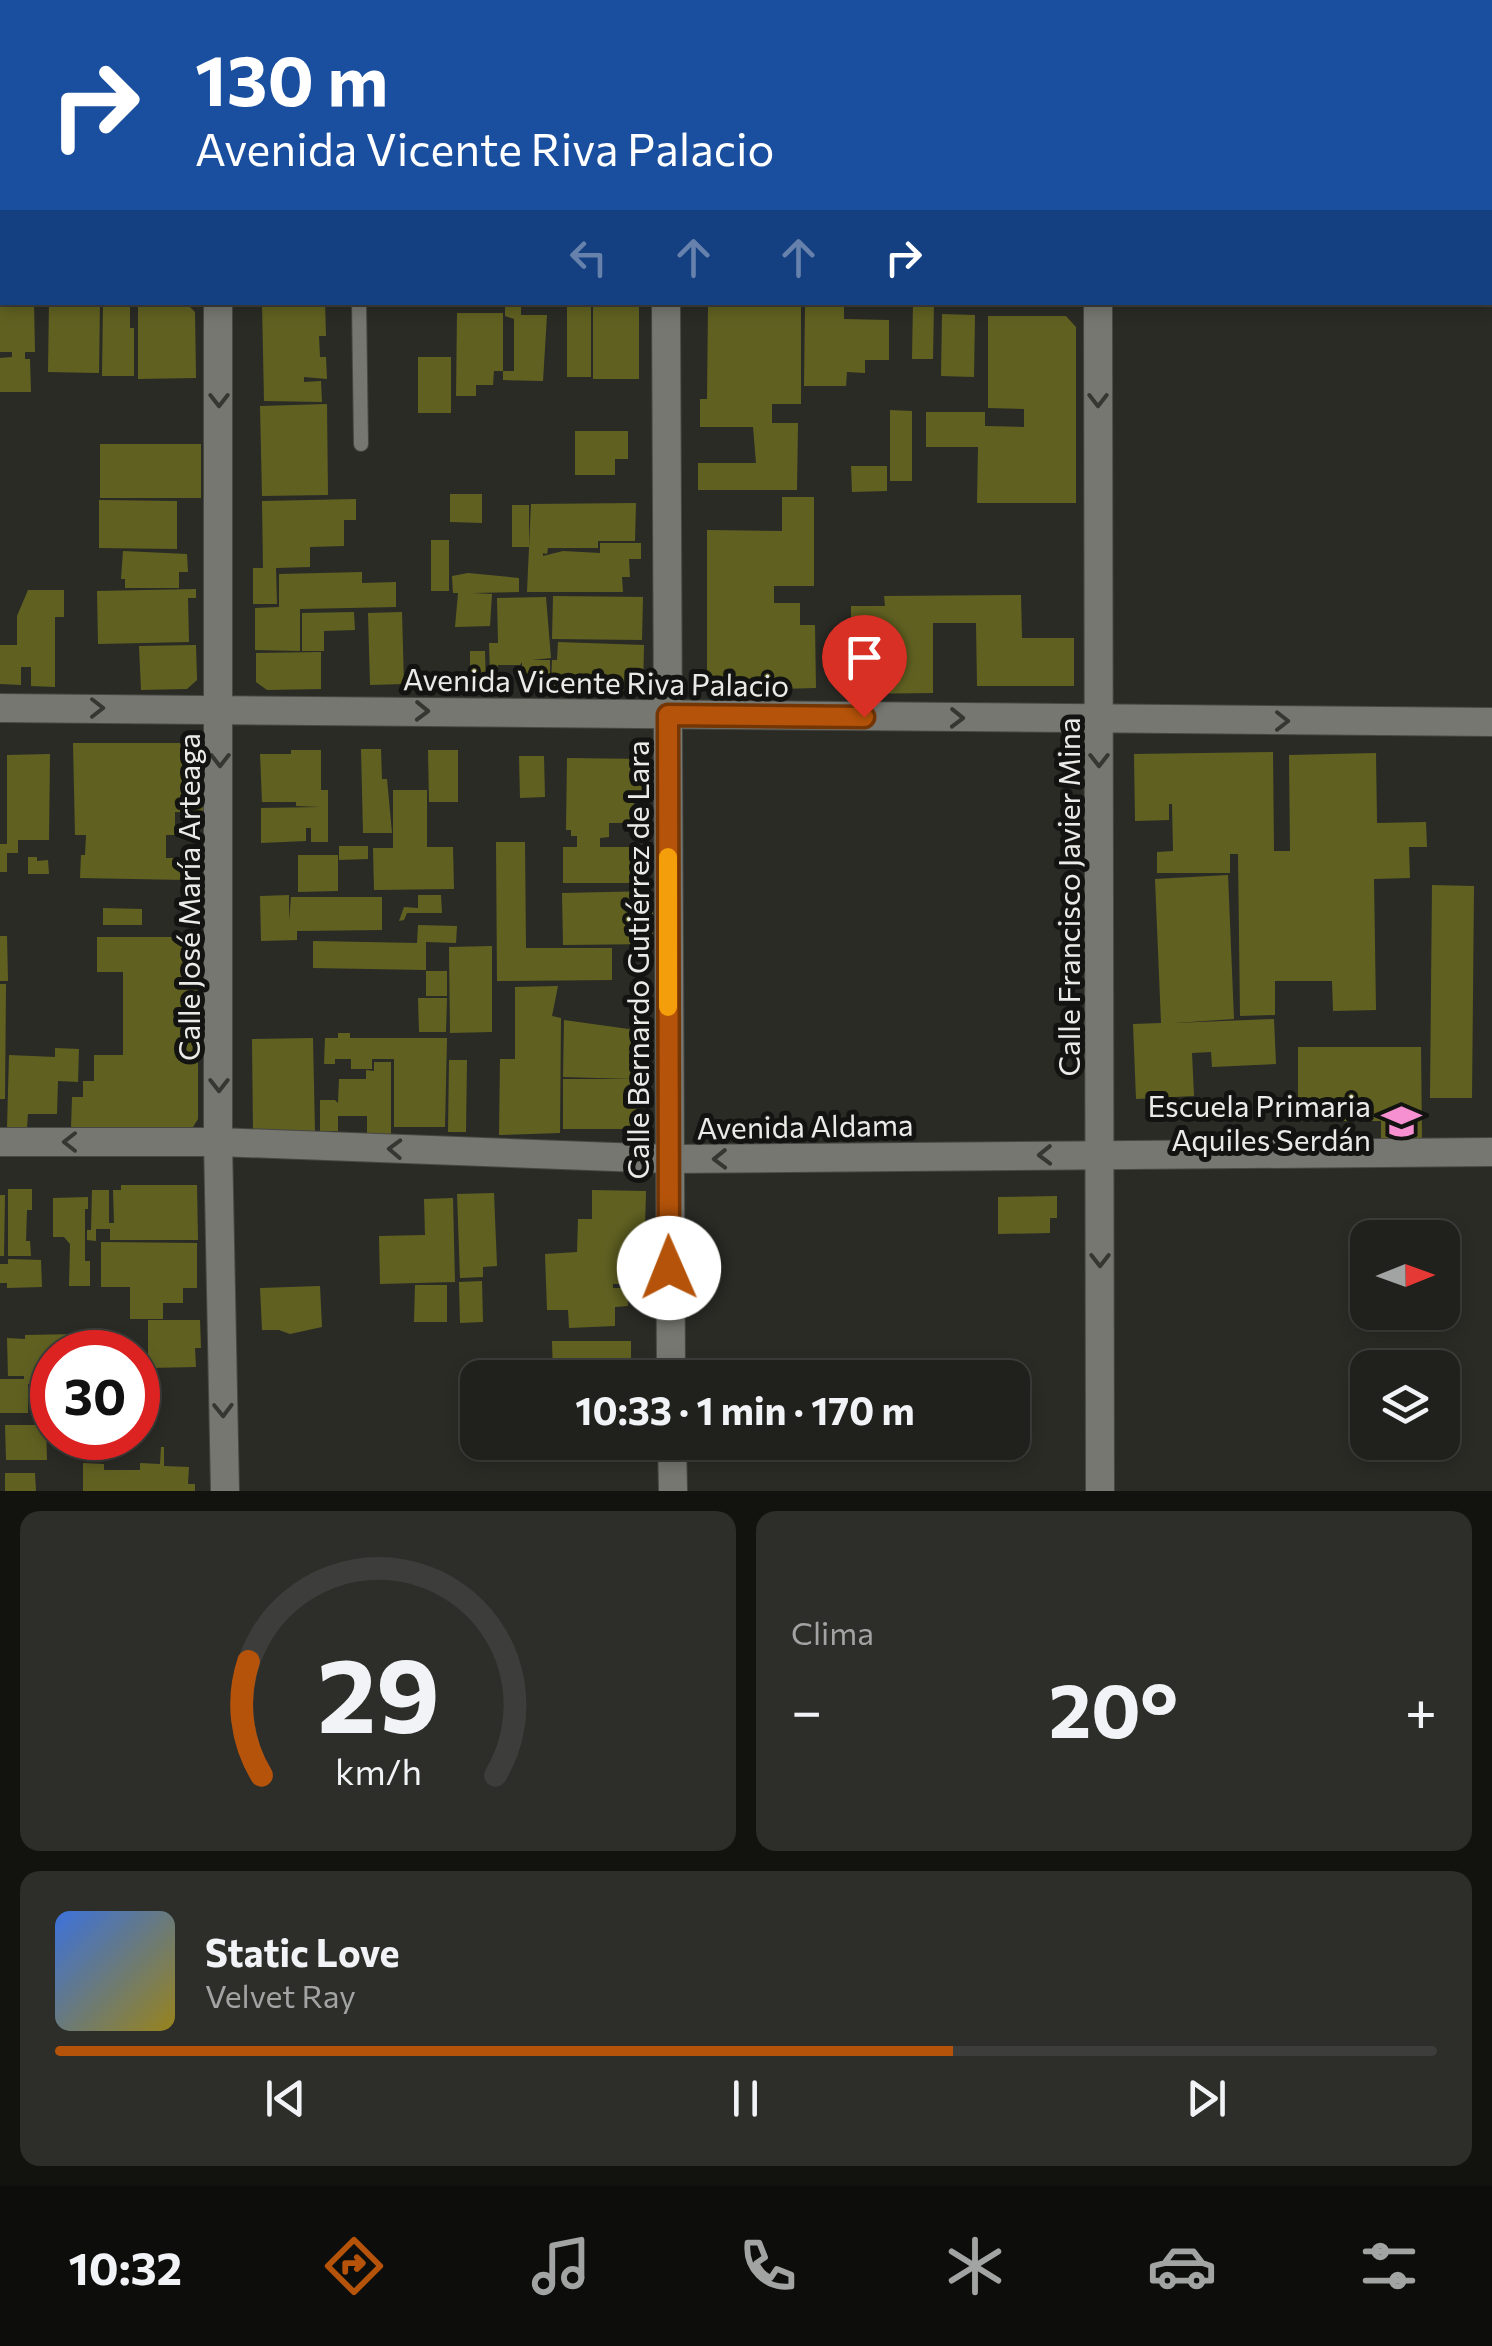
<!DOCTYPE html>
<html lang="es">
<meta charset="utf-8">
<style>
:root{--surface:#20201c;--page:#2d2d29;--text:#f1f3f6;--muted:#a2a3a3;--line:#3d3e3b;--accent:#b45309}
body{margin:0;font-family:Commissioner,sans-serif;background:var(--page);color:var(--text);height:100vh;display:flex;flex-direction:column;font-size:38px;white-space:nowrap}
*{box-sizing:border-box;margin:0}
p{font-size:32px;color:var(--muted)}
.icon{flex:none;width:55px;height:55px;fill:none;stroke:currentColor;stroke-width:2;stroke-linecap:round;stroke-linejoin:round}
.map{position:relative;height:1491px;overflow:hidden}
.drawer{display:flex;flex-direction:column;gap:20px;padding:20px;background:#12120f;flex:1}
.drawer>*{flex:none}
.hud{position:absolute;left:0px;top:0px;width:1492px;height:305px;box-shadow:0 5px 15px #0003,0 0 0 2px var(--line);background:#1a4fa0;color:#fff;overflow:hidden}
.needle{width:65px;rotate:89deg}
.tools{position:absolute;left:1350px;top:1220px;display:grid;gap:20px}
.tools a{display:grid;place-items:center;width:110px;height:110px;border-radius:20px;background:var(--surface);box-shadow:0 5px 15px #0003,0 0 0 2px var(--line);font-size:50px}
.speed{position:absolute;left:30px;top:1330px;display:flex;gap:20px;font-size:50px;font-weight:700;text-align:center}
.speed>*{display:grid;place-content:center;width:130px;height:130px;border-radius:50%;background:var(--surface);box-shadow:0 5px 15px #0003,0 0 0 2px var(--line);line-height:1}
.speed .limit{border:15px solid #d22;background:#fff;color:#111}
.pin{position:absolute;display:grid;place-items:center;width:85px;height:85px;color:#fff;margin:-102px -42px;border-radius:50% 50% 50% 0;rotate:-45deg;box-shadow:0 0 10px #0007}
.pin .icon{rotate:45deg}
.me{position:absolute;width:110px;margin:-55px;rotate:359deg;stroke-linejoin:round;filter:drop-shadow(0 0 8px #0008)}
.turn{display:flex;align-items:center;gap:35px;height:210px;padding:0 30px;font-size:45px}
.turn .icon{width:130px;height:130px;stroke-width:2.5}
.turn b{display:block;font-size:70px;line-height:85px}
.lanes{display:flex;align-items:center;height:95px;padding:0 30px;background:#0003;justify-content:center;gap:50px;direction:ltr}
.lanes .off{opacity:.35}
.big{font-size:75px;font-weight:700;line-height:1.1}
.drawer .card{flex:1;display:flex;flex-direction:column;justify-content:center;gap:15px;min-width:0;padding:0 35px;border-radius:20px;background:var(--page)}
.drawer .dial{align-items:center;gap:0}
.dial svg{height:260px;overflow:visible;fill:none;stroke:var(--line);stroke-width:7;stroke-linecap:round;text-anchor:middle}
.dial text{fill:var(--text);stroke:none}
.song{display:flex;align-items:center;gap:30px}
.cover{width:120px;height:120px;border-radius:15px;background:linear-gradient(135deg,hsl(220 70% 55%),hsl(50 70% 35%))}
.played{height:10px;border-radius:5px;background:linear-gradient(90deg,var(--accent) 65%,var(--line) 65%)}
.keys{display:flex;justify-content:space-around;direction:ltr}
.heat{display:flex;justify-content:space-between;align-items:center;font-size:55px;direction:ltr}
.drawer .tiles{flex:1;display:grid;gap:20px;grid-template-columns:1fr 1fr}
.card:last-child{grid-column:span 2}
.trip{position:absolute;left:460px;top:1360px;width:570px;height:100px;border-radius:20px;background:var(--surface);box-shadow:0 5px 15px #0003,0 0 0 2px var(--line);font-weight:700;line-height:100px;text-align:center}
.tabs{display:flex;height:160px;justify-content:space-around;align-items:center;background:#0d0d0b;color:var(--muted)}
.tabs .icon{width:70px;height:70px}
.tabs .active{color:var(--accent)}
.tabs b{font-size:45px;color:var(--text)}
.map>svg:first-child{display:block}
</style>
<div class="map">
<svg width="1492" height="1491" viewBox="0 0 1492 1491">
<rect width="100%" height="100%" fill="#2b2b26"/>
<g fill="#606121">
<polygon points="0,302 34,302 35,352 25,352 25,359 30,359 31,392 0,392 0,358 12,357 12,352 0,352"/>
<polygon points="49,302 100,302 99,373 48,372"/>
<polygon points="103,302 130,302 130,328 134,328 134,376 102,376"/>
<polygon points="138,302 185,302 195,312 196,378 138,379"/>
<polygon points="325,302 326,336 319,336 320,357 326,357 327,379 304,377 304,382 321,381 322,402 264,401 262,303"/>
<polygon points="913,302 934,302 933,359 912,359"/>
<polygon points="505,303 521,303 521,315 547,315 543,381 503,380 503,371 514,371 514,319 505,316"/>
<polygon points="708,305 801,305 801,404 772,404 772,423 798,423 797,490 698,490 698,463 756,463 753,427 700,427 700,399 707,399"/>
<rect x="567" y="307" width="24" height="70"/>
<rect x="593" y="307" width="46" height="72"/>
<polygon points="805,307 844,307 844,319 889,320 889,360 865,360 865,373 847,372 846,386 804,386"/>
<polygon points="457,313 503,313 503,371 494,371 493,385 476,385 476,396 456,396"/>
<polygon points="942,314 975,315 974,377 941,376"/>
<polygon points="988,316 1066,316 1076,327 1076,503 977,503 978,447 926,447 926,412 985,412 985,426 1024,427 1024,409 988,408"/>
<rect x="418" y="357" width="33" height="56"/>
<polygon points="327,404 328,495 262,496 260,406"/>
<polygon points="890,410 912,411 912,481 890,481"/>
<polygon points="575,431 628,431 628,459 615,459 615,475 575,475"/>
<rect x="100" y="444" width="101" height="54"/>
<polygon points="851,466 887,466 887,491 852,492"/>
<polygon points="450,494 482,494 482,523 450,522"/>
<polygon points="782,497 814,497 814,586 774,586 774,603 800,603 800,625 815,625 816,688 707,691 707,530 782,531"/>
<polygon points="356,499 356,520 344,520 344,546 310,547 310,567 276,568 277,604 253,604 253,568 263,568 262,501"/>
<polygon points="99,500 177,501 177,549 99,548"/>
<polygon points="636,503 635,541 598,541 598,548 548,548 547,554 543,553 543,556 563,551 600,553 600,543 641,543 641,559 629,559 630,577 622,577 623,592 527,592 531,504"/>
<rect x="512" y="505" width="17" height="42"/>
<rect x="431" y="540" width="18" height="51"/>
<polygon points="123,551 187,554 188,572 179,572 179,588 125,588 125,579 121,579"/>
<polygon points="362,572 362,583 396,582 396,607 300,609 300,651 255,650 255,608 279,607 279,574"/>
<polygon points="468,573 519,578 519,592 472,593 492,594 490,626 455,627 458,593 453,593 452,576"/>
<polygon points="196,589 196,598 188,598 189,642 98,644 97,591"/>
<polygon points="28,590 64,590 64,617 55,617 55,687 31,686 31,667 21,667 21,685 0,684 0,645 17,645 17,616"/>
<polygon points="1021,595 1022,638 1074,638 1074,686 977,686 976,623 933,623 933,693 851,694 851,606 885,606 884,596"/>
<polygon points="553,596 643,597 642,640 552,639"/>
<polygon points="546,597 551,658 532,660 550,660 550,687 522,687 522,662 520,665 498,665 498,675 490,675 489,643 498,643 497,598"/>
<polygon points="354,612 355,630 324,631 324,651 302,651 302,613"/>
<polygon points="402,612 404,684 370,685 368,613"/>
<polygon points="558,642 644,645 643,692 551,690 552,660 557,660"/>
<polygon points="196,645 197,680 187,689 141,690 139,646"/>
<polygon points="470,651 485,651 486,689 470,689"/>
<polygon points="321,652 321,689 267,690 256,682 256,653"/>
<polygon points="73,743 203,743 203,813 175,812 175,835 166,835 166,858 185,858 186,880 80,878 81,855 85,855 86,835 75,835"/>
<polygon points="361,749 381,749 382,779 387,779 392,833 363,833"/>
<polygon points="291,750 321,750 321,790 328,790 328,842 311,842 311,828 306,828 306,841 261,843 261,808 321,807 296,806 296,802 262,802 260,754 291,754"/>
<polygon points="428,750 458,750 458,802 429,802"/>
<polygon points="1273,752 1274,851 1290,851 1289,755 1376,753 1377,823 1426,822 1427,847 1409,847 1410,878 1374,879 1376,1010 1333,1011 1332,981 1275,981 1275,1015 1240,1016 1238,854 1230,854 1230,873 1157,873 1157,852 1173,851 1172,804 1169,804 1169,820 1135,821 1134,754"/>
<polygon points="50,754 49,840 18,840 18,853 7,853 7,872 0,872 0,844 7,844 7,755"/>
<polygon points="519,756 544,756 545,797 520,798"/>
<polygon points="567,758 646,759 645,803 634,802 633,823 609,823 609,837 600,838 600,847 639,847 639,883 563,883 563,847 577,847 577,836 571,836 571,830 566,830"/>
<polygon points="393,790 427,790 427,847 453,847 454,889 374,890 373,848 393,848"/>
<polygon points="496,842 525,842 526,948 612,948 612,980 497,981"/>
<polygon points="339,846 368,846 368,859 339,860"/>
<polygon points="298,855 338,855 338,891 298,892"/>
<polygon points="28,857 37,857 37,861 48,860 49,874 28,874"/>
<polygon points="1228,875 1234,1019 1175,1023 1274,1019 1276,1064 1212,1067 1211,1052 1192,1053 1194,1096 1136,1099 1133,1024 1161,1023 1155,879"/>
<polygon points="1432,885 1474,886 1472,1098 1430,1098"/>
<polygon points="653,891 653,944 563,945 562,893"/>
<polygon points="289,895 289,921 291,897 382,897 382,930 297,931 297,940 261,941 260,896"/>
<polygon points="418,895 441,895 442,913 407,913 404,920 399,921 404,907 418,908"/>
<polygon points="103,908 142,909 142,925 103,925"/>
<polygon points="418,925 457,926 456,943 426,942 426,970 313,968 313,941 417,943"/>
<polygon points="0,936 7,936 8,981 0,981"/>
<polygon points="97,937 198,937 198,1119 193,1127 71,1129 72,1097 83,1097 83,1081 94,1081 94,1055 123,1055 123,972 97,972"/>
<polygon points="492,946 492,1032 450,1033 449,947"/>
<rect x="426" y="971" width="21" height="25"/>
<polygon points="0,984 6,984 5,1099 0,1099"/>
<polygon points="558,986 552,1016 561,1018 560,1133 499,1135 500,1059 515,1059 515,987"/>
<polygon points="418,998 447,998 446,1032 419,1032"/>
<polygon points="564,1020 643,1031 644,1129 563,1129 563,1079 633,1079 563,1077"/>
<polygon points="338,1033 350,1033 350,1038 447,1038 445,1127 394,1127 394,1059 372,1059 372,1069 351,1069 351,1059 335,1059 335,1064 324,1064 325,1038 338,1038"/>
<polygon points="313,1038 315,1133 253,1134 252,1039"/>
<polygon points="1298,1047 1421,1047 1422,1139 1381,1139 1381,1121 1298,1121"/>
<polygon points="55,1048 79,1049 78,1082 58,1081 57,1114 28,1114 27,1128 17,1131 7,1128 9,1055 55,1057"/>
<polygon points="449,1060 467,1060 466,1132 448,1132"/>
<polygon points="374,1062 391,1062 391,1137 367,1136 367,1116 338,1116 338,1131 320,1131 320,1100 335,1100 338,1103 339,1079 366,1079 366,1070 374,1071"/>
<polygon points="121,1185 197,1185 198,1240 110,1240 110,1229 96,1229 96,1241 87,1240 87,1230 91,1230 92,1190 109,1190 109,1223 114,1223 113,1190 121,1190"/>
<polygon points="8,1189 32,1189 32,1210 27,1210 26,1241 30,1241 31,1256 8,1256"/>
<polygon points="592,1190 646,1191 645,1231 642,1231 642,1284 613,1284 613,1288 627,1288 628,1306 615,1307 615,1326 569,1328 568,1310 547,1310 545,1254 577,1252 578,1219 592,1219"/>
<polygon points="494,1193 497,1266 483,1267 483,1277 460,1278 457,1194"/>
<polygon points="0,1195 5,1195 4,1256 0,1256"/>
<polygon points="1057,1196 1057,1218 1050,1218 1050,1233 998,1234 998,1197"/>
<polygon points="88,1197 88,1209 85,1209 85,1261 90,1261 90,1286 69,1286 70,1244 64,1237 53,1237 53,1198"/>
<polygon points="453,1198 455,1282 380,1284 379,1236 425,1235 424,1199"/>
<polygon points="101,1242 197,1243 197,1288 183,1288 183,1303 163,1303 163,1319 130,1319 130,1287 101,1287"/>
<polygon points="8,1259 41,1260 42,1287 7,1288 7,1283 0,1283 0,1264 8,1264"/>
<polygon points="482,1281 483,1322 460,1323 459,1282"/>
<polygon points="415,1285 447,1285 447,1322 414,1322"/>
<polygon points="320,1286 322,1327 290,1334 279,1330 262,1330 260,1288"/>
<polygon points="148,1320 200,1320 201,1348 195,1348 196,1367 148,1368"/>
<polygon points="78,1334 78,1347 70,1347 70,1352 52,1352 52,1383 28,1384 28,1413 0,1413 0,1379 24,1379 24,1376 8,1376 7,1338 25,1339 25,1335"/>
<polygon points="552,1341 631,1341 631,1378 591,1378 591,1367 585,1367 585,1378 565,1375 565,1378 553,1378"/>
<polygon points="5,1425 46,1425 47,1460 6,1460"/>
<polygon points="161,1447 164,1447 164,1466 189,1467 188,1484 195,1484 195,1491 83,1491 83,1463 104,1464 104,1470 140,1470 140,1463 160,1464"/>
<polygon points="5,1473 35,1473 36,1491 5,1491"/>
</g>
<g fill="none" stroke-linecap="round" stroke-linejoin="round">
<defs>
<polyline id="service" points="359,302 361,444"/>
<g id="minor">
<polyline points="217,0 217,2"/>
<polyline points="669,2 669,0"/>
<polyline points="1098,2 1098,0"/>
<polyline points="0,267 2,267"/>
<polyline points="1490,287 1492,287"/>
<polyline points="218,302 218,1142 225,1491"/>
<polyline points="666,302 671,1378"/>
<polyline points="1098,302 1100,1491"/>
<polyline points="0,708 1492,722"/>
<polyline points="0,1142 218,1142 668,1159 1492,1152"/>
<polyline points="672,1442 673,1491"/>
</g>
</defs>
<use href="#service" stroke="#474743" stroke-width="16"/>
<use href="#minor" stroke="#474743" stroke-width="30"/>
<use href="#service" stroke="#767770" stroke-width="14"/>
<use href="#minor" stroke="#767770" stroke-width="28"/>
</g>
<defs><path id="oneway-chevron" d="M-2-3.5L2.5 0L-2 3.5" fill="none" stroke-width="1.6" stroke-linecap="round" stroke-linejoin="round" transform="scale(2.5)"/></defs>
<g stroke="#363732">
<use href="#oneway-chevron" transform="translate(219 400) rotate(90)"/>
<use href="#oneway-chevron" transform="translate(1098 400) rotate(90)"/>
<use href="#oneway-chevron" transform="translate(97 708)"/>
<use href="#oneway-chevron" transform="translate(422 711) rotate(1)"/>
<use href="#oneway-chevron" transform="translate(957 718) rotate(1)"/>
<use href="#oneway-chevron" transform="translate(1282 721)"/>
<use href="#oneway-chevron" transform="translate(220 760) rotate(90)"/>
<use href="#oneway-chevron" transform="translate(1099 760) rotate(90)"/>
<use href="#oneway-chevron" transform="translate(219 1085) rotate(90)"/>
<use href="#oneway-chevron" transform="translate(70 1142) rotate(-180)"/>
<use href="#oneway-chevron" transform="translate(395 1149) rotate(-178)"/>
<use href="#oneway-chevron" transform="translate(1045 1155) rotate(179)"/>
<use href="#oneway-chevron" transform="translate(720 1159) rotate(179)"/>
<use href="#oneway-chevron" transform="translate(1100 1260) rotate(90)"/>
<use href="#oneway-chevron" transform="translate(223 1410) rotate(89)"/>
</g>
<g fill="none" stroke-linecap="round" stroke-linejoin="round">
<defs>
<polyline id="route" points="669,1268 668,715 864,717"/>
</defs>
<use href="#route" stroke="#753606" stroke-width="25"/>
<use href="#route" stroke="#b45309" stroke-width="18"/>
<polyline stroke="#f59e0b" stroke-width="18" points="668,1007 668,857"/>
</g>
<defs>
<symbol id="school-bare" viewBox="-9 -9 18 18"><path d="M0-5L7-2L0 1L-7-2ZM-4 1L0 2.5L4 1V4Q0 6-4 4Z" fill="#f690d0" stroke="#131411" stroke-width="2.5" paint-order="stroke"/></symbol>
</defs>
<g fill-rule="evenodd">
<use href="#school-bare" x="1374" y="1094" width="55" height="55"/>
</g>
<g text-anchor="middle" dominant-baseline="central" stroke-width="10" stroke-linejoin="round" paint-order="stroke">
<g font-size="30" fill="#eaeae6" stroke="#131411">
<text transform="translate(596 681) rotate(1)">Avenida Vicente Riva Palacio</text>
<text transform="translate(187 897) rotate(-90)">Calle José María Arteaga</text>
<text transform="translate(1067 897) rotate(-90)">Calle Francisco Javier Mina</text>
<text transform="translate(636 960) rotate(-90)">Calle Bernardo Gutiérrez de Lara</text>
<text transform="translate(805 1125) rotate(-1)">Avenida Aldama</text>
</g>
<g font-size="30" fill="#eaeae6" stroke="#131411" text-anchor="end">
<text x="1371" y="1104">Escuela Primaria<tspan x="1371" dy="34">Aquiles Serdán</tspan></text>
</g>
</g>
</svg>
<div class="tools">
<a><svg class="needle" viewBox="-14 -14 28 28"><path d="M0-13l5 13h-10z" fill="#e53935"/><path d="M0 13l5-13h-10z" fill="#a2a3a3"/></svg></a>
<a><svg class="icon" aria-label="layers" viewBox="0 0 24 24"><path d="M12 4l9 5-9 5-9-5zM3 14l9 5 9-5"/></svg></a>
</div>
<div class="speed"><div class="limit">30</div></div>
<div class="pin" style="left:864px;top:717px;background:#d93025"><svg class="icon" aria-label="arrive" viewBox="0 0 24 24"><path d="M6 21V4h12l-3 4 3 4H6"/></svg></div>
<svg class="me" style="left:669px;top:1268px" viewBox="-20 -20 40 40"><circle r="19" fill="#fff"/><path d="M0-13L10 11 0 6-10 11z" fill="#b45309"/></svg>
<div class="trip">10:33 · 1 min · 170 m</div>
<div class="hud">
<div class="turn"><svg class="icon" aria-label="right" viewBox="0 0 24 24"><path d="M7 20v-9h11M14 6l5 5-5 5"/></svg><div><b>130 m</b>Avenida Vicente Riva Palacio</div></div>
<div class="lanes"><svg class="icon off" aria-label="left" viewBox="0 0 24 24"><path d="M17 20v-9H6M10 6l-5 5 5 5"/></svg><svg class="icon off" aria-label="ahead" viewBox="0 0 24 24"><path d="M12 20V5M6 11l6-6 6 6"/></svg><svg class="icon off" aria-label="ahead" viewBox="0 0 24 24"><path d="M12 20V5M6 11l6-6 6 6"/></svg><svg class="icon" aria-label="right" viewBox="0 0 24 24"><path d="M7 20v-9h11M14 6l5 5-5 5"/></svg></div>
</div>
</div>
<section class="drawer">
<div class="tiles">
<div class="card dial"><svg viewBox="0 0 100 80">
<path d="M14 69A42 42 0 1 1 86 69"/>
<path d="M14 69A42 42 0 0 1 10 34" stroke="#b45309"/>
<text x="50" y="56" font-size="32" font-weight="700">29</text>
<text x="50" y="72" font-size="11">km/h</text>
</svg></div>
<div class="card"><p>Clima</p>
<div class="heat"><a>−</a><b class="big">20°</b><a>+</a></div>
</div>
<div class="card">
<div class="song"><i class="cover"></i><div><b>Static Love</b><p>Velvet Ray</p></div></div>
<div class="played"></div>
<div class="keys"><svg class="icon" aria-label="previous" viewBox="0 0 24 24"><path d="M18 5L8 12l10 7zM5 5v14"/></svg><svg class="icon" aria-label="pause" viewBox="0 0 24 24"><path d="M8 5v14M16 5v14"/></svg><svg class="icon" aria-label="next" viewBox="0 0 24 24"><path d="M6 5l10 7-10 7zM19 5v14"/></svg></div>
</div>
</div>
</section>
<nav class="tabs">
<b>10:32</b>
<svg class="icon active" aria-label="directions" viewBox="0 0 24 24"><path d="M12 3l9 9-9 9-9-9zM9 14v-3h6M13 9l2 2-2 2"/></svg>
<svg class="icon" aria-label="music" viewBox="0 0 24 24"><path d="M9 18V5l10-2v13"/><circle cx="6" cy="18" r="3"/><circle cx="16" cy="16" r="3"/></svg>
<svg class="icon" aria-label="phone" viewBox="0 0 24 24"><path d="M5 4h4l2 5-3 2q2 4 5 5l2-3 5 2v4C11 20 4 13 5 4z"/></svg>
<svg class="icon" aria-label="climate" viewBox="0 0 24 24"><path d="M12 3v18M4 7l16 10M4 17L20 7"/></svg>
<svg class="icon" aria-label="car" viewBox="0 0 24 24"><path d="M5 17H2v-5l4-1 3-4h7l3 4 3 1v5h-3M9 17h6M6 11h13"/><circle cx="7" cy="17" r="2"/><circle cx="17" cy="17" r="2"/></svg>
<svg class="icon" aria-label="filters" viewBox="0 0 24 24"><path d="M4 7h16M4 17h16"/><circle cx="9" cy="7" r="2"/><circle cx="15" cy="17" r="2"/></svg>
</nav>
